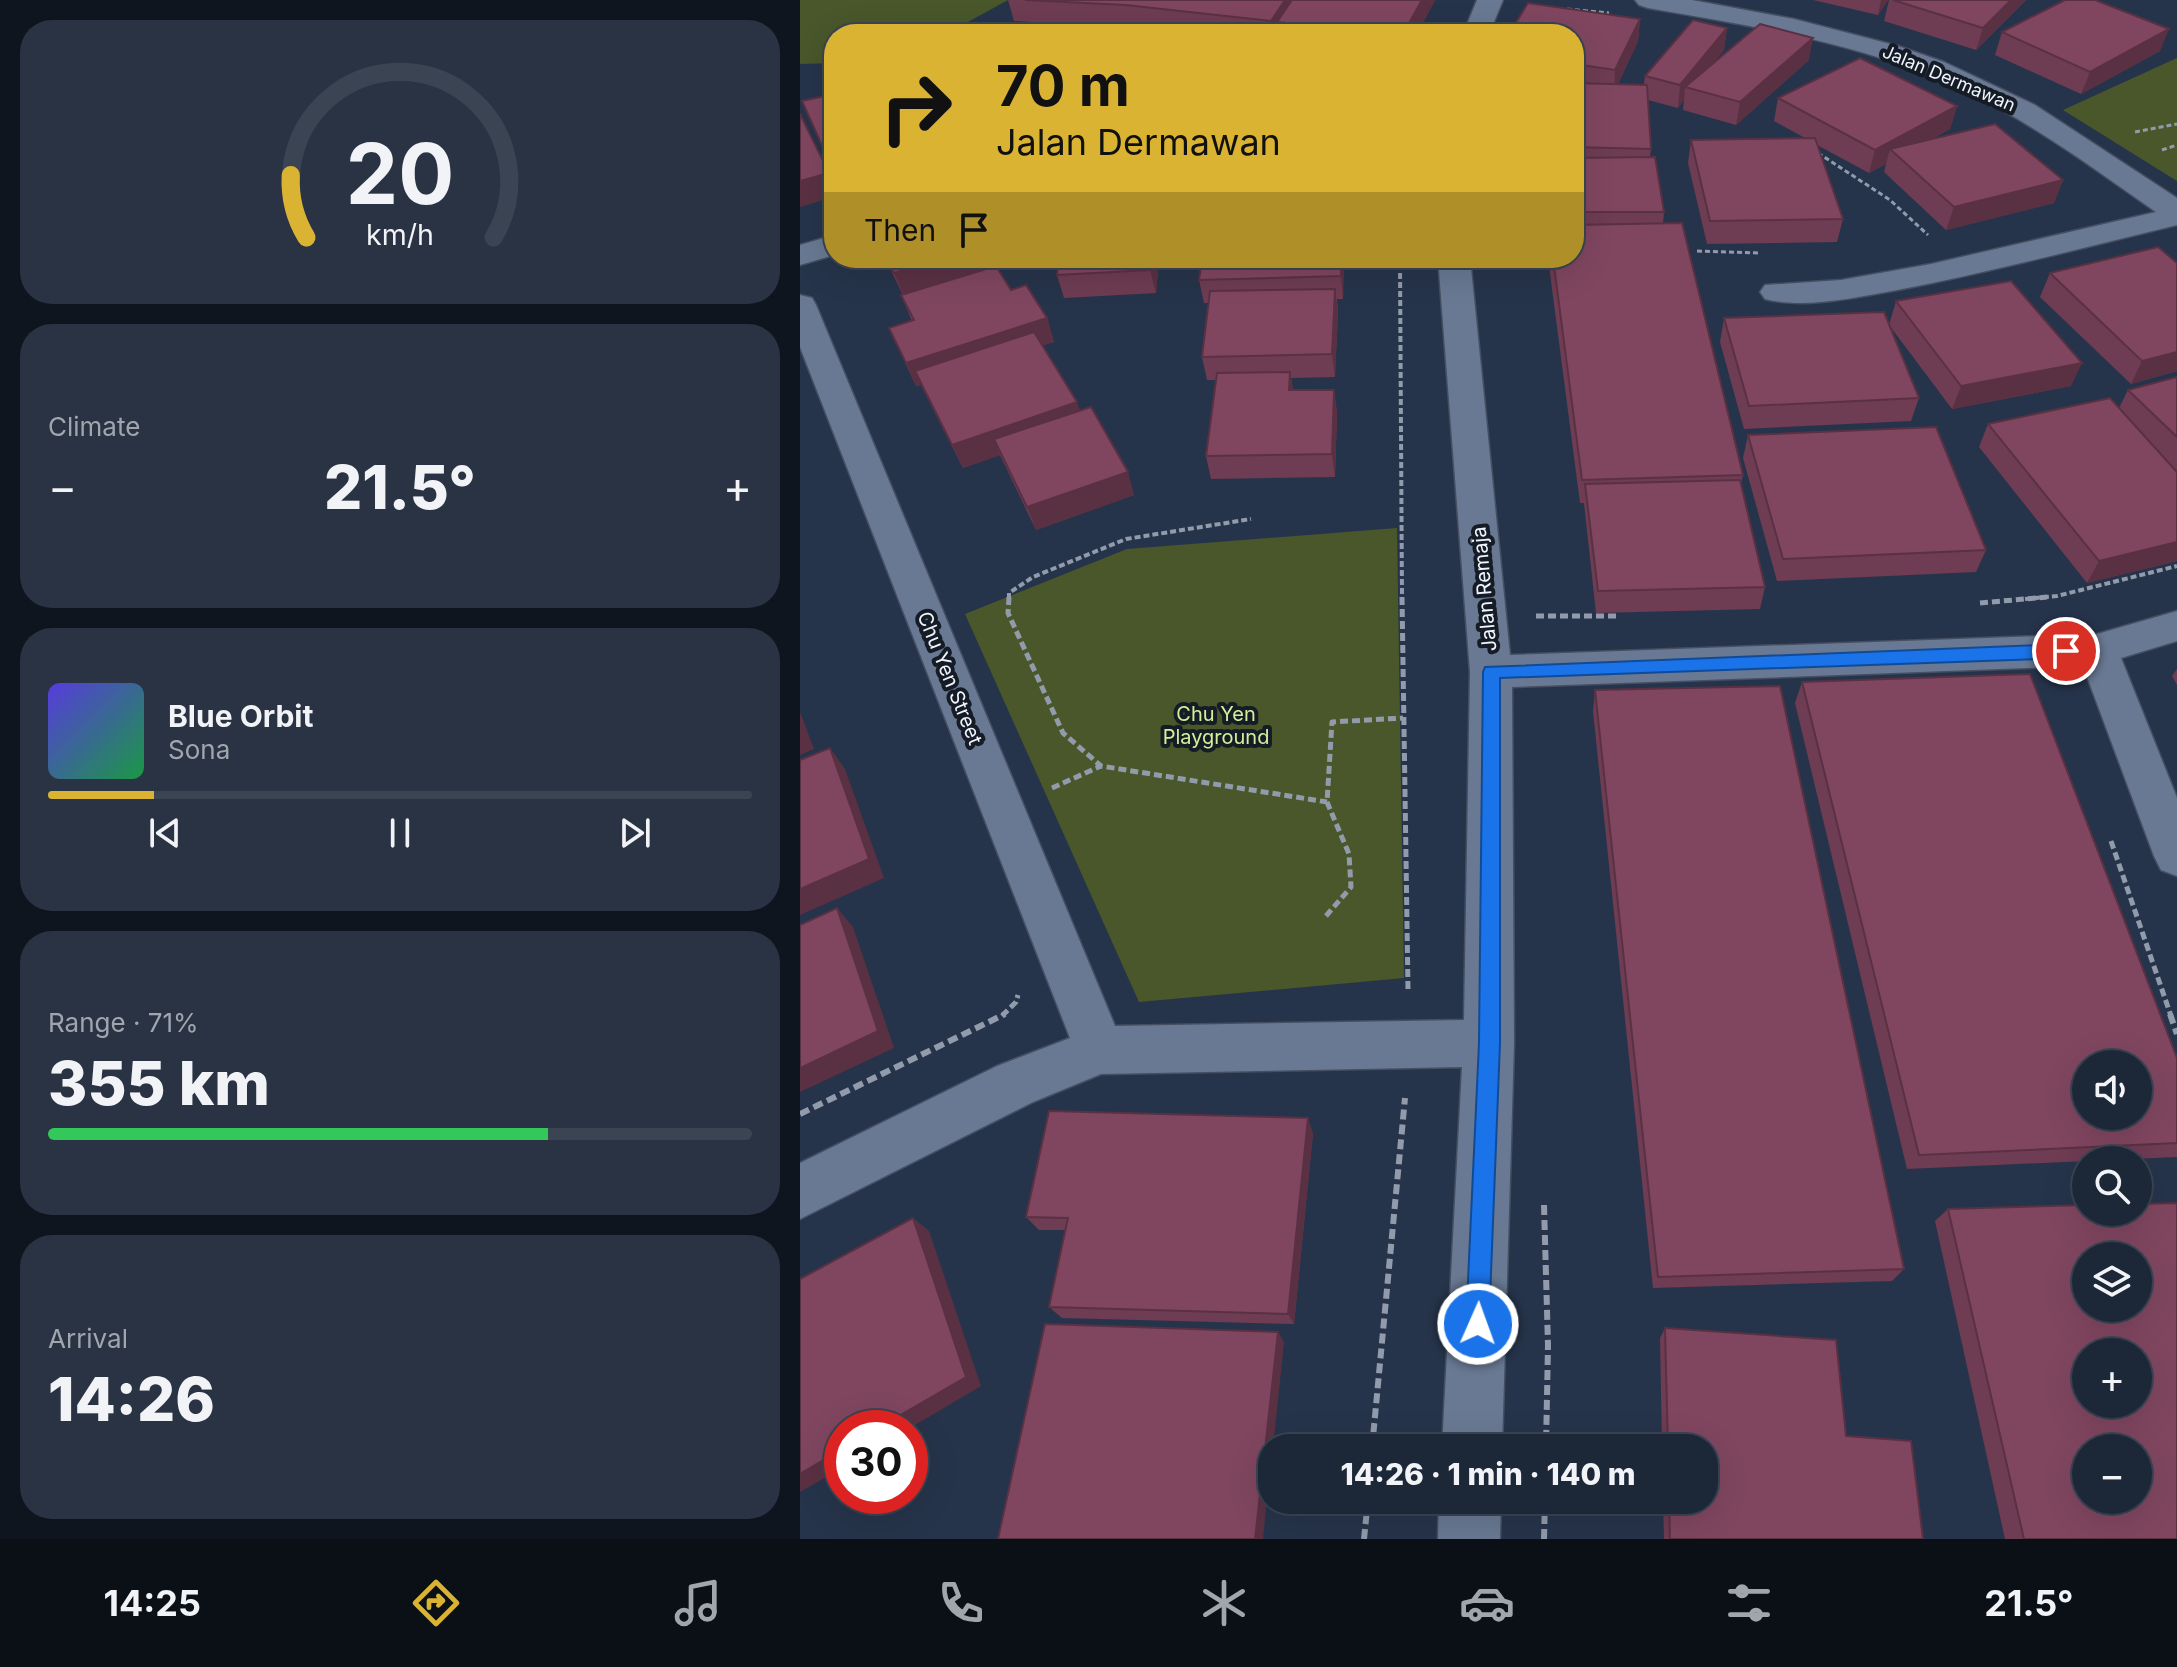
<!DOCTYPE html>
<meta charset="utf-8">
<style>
:root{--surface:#1c2738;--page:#293343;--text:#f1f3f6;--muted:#a0a5ae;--line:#3a4453;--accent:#dab333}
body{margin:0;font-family:Inter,sans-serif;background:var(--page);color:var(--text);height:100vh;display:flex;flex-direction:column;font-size:30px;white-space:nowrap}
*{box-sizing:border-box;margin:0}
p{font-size:26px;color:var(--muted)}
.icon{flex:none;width:44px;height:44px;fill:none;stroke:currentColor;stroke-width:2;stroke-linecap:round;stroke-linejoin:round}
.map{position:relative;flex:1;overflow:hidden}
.details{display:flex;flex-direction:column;gap:20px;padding:20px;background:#0f151f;width:800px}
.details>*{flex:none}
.top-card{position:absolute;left:24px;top:24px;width:760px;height:244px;border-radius:32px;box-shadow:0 8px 32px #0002,0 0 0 2px var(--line);background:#dab333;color:#111;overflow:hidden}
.fabs{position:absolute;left:1272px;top:1050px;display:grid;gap:16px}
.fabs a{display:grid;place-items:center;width:80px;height:80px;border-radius:50%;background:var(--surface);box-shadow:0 8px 32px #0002,0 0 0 2px var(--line);font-size:40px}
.speed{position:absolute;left:24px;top:1410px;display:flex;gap:16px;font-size:40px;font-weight:700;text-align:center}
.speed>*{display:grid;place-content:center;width:104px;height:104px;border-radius:50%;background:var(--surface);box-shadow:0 8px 32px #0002,0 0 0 2px var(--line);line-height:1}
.speed .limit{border:12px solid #d22;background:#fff;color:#111}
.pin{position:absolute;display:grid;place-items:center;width:68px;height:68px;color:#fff;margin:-34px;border:4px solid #fff;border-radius:50%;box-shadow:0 2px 8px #0007}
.me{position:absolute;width:88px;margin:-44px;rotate:2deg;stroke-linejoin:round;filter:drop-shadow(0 0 6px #0008)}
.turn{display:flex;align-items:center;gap:28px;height:168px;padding:0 40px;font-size:36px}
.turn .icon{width:104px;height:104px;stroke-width:2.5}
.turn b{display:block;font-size:56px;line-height:68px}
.then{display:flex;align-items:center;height:76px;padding:0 40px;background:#0003;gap:16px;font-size:30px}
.big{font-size:60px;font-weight:800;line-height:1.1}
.details .tile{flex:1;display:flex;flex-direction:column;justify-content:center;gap:12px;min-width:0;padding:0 28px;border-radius:32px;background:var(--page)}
.details .dial{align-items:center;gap:0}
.dial svg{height:208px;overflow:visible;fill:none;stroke:var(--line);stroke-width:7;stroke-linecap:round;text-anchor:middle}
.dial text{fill:var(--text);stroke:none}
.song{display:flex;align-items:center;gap:24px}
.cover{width:96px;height:96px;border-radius:12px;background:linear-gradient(135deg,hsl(250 70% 55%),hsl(140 70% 35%))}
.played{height:8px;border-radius:4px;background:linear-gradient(90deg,var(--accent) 15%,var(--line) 15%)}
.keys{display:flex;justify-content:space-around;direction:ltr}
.heat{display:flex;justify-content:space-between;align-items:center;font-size:44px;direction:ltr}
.charge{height:12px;border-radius:6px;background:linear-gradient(90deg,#34c759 71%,var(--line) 0)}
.trip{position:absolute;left:458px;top:1434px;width:460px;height:80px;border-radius:32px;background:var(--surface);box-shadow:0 8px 32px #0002,0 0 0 2px var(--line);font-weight:800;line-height:80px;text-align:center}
.menu{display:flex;height:128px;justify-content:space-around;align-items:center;background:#0b1016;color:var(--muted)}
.menu .icon{width:56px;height:56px}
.menu .current{color:var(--accent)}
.menu b{font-size:36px;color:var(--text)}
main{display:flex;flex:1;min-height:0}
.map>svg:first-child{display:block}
</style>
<main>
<section class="details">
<div class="tile dial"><svg viewBox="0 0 100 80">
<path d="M14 69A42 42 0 1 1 86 69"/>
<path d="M14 69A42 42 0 0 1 8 45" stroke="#dab333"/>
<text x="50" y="56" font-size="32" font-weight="700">20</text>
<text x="50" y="72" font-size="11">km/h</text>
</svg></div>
<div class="tile"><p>Climate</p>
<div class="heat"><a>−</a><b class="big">21.5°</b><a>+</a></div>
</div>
<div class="tile">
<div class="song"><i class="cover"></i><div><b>Blue Orbit</b><p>Sona</p></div></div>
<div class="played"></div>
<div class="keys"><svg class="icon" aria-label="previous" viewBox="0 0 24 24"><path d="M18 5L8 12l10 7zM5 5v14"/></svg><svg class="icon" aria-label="pause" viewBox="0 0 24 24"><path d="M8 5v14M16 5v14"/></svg><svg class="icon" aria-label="next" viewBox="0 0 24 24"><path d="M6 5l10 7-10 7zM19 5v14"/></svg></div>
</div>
<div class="tile"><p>Range · 71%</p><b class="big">355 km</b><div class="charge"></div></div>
<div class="tile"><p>Arrival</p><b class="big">14:26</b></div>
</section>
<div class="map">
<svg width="1377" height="1539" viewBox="0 0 1377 1539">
<rect width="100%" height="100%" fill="#26344b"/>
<g fill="#49572b">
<polygon points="0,0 208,0 146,34 34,34 34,63 0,64"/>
<polygon points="1377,58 1377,181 1263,110"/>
<polygon points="597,528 604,978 339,1002 165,614 327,549"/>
</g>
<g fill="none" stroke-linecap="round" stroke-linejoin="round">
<defs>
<g id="street">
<polygon points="677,0 703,0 689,34 663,34"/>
<path d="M835,0h57l102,19 104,27 46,16 91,43 142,93v27c-95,23 -190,48 -285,66 -40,7 -88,18 -127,8l-5,-7 5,-7 76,-5 90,-16 225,-52c-60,-42 -119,-86 -185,-118 -101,-50 -213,-67 -323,-86l-9,-3z"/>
<polygon points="34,235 34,255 0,265 0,245"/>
<polygon points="638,258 670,258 710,655 1297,634 1377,611 1377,641 1321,658 1377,798 1377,876 1361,870 1354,856 1283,666 712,687 714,1043 702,1448 642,1448 662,1067 301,1074 233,1102 0,1219 0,1163 197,1066 270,1038 0,347 0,295 12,298 16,305 315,1026 664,1020 670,672"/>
<polygon points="639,1500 701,1500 700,1539 638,1539"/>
</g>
</defs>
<use href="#street" stroke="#454f61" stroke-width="3"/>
<g stroke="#929bab" stroke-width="3" stroke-dasharray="5 3" stroke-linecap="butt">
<polyline points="767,9 809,13"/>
<polyline points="1335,132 1377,124"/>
<polyline points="1362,150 1377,145"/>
<polyline points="1018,153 1090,200 1128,235"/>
<polyline points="897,251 961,253"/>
<polyline points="600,258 600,266"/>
</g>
<g stroke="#929bab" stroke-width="4" stroke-dasharray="6 3" stroke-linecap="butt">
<polyline points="600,264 602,599"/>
<polyline points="209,599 209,593 233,577 326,539 451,519"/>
<polyline points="1225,599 1257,596 1377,566"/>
</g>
<g stroke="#929bab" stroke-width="5" stroke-dasharray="8 4" stroke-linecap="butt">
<polyline points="209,597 208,613 263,733 301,766 527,802"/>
<polyline points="602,597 608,989"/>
<polyline points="1180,603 1247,597"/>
<polyline points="736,616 818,616"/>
<polyline points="252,788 301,766"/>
<polyline points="1311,841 1371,1016"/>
<polyline points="526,916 551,887 549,854 527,802 532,722 603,718"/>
<polyline points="202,1016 216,1002 218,995"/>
</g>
<g stroke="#929bab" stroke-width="6" stroke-dasharray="10 5" stroke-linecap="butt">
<polyline points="1370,1014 1377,1034"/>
<polyline points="0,1114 205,1014"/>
<polyline points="744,1205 748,1345 746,1448"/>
<polyline points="572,1448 605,1098"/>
<polyline points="564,1539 568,1500"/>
<polyline points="744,1539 745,1500"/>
</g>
<use href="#street" fill="#697993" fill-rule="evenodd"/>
</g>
<g fill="#6e3c53">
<polygon points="208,0 635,0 617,34 388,34 331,28 214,21"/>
<polygon points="1013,0 1088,0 1078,15"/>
<polygon points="1089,0 1226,0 1176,50 1084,21"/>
<polygon points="840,19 838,41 818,84 844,84 845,76 927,28 924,50 912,64 1009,60 936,125 883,110 884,100 878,108 848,100 851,149 850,157 864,212 863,223 943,475 941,484 965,587 960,609 796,613 784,503 780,503 748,258 774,258 774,34"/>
<polygon points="1202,32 1360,51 1281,94 1195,55"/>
<polygon points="978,98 1157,106 1150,129 1132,139 1263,180 1254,203 1146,230 1084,172 1086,164 1069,173 1017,145 1043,219 1037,242 907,244 888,163 891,140 1005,138 974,121"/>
<polygon points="85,258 208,258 210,264 197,268 211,290 247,318 254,342 242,345 280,411 334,495 236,530 200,455 163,468 121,385 116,386 89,328 112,321 101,295 103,295"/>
<polygon points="359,258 356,293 264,298 257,275"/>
<polygon points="402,258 544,258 543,299 537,299 538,312 535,377 491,378 493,390 534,390 537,413 535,477 411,479 406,456 416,380 407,380 402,357 409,303 404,303 399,280"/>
<polygon points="1250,273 1377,371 1331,384 1240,297"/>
<polygon points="1096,301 1271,386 1152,409 1089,325"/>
<polygon points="924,318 1119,398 1111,421 944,429 920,342"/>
<polygon points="1377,377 1377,561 1287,583 1179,447 1188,424 1319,408 1328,390"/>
<polygon points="948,435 1186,550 1176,572 977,581 943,458"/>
<polygon points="1377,669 1377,685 1372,676"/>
<polygon points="1002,682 1377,1058 1377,1157 1107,1169 995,703"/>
<polygon points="795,690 1104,1269 1092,1281 853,1288 793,711"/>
<polygon points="513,1133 494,1324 262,1318 249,1307 266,1230 239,1230 226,1217"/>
<polygon points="1148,1209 1377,1539 1205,1539 1135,1221"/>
<polygon points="865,1328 1123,1539 864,1539 863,1500 904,1500 904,1448 862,1448 860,1338"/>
</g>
<g fill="#5a3143">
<polygon points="485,0 496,0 477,22 479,34 473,34 471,21"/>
<polygon points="622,0 635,0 617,34 603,34"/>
<polygon points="1081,0 1088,0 1078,15"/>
<polygon points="1211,0 1226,0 1176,50 1183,28"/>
<polygon points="840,19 838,41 814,93 815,70"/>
<polygon points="927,28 924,50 892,89 885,87 884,100 878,108 880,85"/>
<polygon points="1369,29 1360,51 1281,94 1290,72"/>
<polygon points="1013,38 1009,60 936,125 940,102"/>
<polygon points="1157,106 1150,129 1099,157 1090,149 1086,164 1069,173 1075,150"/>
<polygon points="29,173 34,185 34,197 0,207 0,181"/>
<polygon points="1263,180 1254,203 1146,230 1154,207"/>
<polygon points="144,258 208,258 210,264 104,296 94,273"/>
<polygon points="351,258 359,258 356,293 350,270"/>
<polygon points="541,258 544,258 543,299 541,276"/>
<polygon points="535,289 538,312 535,377 532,354"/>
<polygon points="247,318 254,342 121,385 115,371 121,385 116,386 106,363"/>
<polygon points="1377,352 1377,371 1331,384 1342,361"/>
<polygon points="1282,363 1271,386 1152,409 1161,386"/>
<polygon points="490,372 494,395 489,390"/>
<polygon points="534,390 537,413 535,477 532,454"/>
<polygon points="277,402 285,425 194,439 200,455 163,468 152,445"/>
<polygon points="328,472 334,495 236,530 227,507"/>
<polygon points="1377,542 1377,561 1287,583 1299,561"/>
<polygon points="0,712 14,749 0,755"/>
<polygon points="30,748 45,769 84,878 0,915 0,889"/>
<polygon points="37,908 53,927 94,1048 0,1092 0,1068"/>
<polygon points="508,1118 513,1133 494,1324 488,1314"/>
<polygon points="113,1218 129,1231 181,1386 110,1428 78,1428"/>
<polygon points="478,1332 484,1342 473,1448 472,1448 463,1539 455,1539"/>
<polygon points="42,1449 42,1468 0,1492 0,1474"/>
</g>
<g fill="#804660" stroke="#5a3143" stroke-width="2" fill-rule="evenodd">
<polygon points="225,0 485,0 471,21 326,5"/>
<polygon points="492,0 622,0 603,34 584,34 477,22"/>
<polygon points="1093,0 1211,0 1183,28"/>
<polygon points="1265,0 1295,0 1369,29 1290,72 1202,32"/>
<polygon points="728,3 840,19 815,70 774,64 774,34 709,34"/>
<polygon points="893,20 927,28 880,85 845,76"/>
<polygon points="960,24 1013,38 940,102 885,87"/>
<polygon points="1060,58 1157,106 1075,150 978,98"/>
<polygon points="774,83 847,85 851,149 774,147"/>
<polygon points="34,94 34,170 33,170 2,101"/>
<polygon points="0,114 29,173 0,181"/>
<polygon points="1195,124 1263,180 1154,207 1090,149"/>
<polygon points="1015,138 1043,219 910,221 891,140"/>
<polygon points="855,157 864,212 774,212 774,158"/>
<polygon points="882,223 943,475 782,480 753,258 774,258 774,225"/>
<polygon points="1358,247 1377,263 1377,352 1342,361 1250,273"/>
<polygon points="86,258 144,258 94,273"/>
<polygon points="259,258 351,258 350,270 257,275"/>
<polygon points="402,258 541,258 541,276 399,280"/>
<polygon points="196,266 211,290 226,285 247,318 106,363 89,328 114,320 101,295"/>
<polygon points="1211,281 1282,363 1161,386 1096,301"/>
<polygon points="535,289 532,354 402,357 410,291"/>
<polygon points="1084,312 1119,398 949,406 924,318"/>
<polygon points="234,332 277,402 152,445 115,371"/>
<polygon points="490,372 489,390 534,390 532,454 406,456 417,373"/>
<polygon points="1377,377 1377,437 1328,390"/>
<polygon points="1310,398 1377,472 1377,542 1299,561 1188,424"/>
<polygon points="291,407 328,472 227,507 194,439"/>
<polygon points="1136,427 1186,550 983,559 948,435"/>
<polygon points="940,480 965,587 798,591 785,484"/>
<path d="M1230,674l147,384v85l-258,12 -117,-473zM1286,1064h52v52h-52z"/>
<polygon points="980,686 1104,1269 858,1277 795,690"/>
<polygon points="30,748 69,859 0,889 0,760"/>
<polygon points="37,908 78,1031 0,1068 0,925"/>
<polygon points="249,1111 508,1118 488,1314 249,1307 268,1218 226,1217"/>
<path d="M1377,1203v336h-153l-76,-330 138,-4v7h52v-8zM1286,1256h52v52h-52zM1286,1352h52v52h-52zM1286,1448h52v52h-52z"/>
<polygon points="113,1218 166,1377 78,1428 42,1428 42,1449 0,1474 0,1279"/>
<polygon points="245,1324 478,1332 455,1539 198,1539"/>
<polygon points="865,1328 1036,1340 1046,1436 1111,1441 1123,1539 870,1539 869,1500 904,1500 904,1448 868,1448"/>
</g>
<polygon fill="#1a73e8" stroke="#114b97" stroke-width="2" points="1266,644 1275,651 1266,658 700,678 700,1043 689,1324 686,1332 678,1335 669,1332 666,1324 679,1043 683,672 685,667"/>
<g text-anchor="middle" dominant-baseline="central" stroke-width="8" stroke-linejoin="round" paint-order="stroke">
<g font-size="18" fill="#eff5fe" stroke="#151c26">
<text transform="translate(1149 78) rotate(23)">Jalan Dermawan</text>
</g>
<g font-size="20" fill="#eff5fe" stroke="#151c26">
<text transform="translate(684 589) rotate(-95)">Jalan Remaja</text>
<text transform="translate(150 678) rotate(68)">Chu Yen Street</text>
</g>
<g font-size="20" fill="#d2ef99" stroke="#151c26">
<text x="416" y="714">Chu Yen<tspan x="416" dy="23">Playground</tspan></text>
</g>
</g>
</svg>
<div class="fabs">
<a><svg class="icon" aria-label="sound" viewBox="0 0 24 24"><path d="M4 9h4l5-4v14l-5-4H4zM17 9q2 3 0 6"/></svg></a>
<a><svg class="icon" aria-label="search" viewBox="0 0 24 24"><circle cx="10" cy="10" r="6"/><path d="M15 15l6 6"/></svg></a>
<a><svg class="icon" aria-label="layers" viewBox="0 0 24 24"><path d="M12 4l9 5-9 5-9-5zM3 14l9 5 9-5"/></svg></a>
<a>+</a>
<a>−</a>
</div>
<div class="speed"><div class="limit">30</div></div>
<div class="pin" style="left:1266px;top:651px;background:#d93025"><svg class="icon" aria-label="arrive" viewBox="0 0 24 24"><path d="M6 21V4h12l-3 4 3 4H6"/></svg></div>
<svg class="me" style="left:678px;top:1324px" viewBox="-20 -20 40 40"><circle r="17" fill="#1a73e8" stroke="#fff" stroke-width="3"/><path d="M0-11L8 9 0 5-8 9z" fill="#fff"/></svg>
<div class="trip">14:26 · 1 min · 140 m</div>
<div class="top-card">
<div class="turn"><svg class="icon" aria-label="right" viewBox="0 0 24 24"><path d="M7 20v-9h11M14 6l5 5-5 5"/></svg><div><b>70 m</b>Jalan Dermawan</div></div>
<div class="then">Then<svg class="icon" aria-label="arrive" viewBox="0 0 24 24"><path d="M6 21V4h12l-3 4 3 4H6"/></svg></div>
</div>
</div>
</main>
<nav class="menu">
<b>14:25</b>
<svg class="icon current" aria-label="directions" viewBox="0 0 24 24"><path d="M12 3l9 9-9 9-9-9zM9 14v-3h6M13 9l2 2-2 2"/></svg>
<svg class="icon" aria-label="music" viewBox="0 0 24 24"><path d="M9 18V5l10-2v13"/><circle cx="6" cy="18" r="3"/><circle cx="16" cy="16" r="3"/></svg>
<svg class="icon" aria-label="phone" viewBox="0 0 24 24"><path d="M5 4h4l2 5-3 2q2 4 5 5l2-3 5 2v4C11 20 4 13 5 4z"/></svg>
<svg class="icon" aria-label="climate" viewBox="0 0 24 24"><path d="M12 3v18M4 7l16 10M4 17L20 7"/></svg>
<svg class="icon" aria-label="car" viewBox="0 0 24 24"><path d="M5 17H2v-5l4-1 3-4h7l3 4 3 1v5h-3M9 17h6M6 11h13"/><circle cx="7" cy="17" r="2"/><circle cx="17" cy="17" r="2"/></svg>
<svg class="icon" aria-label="filters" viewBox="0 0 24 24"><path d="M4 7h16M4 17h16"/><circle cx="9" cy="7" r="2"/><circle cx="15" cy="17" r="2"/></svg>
<b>21.5°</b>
</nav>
